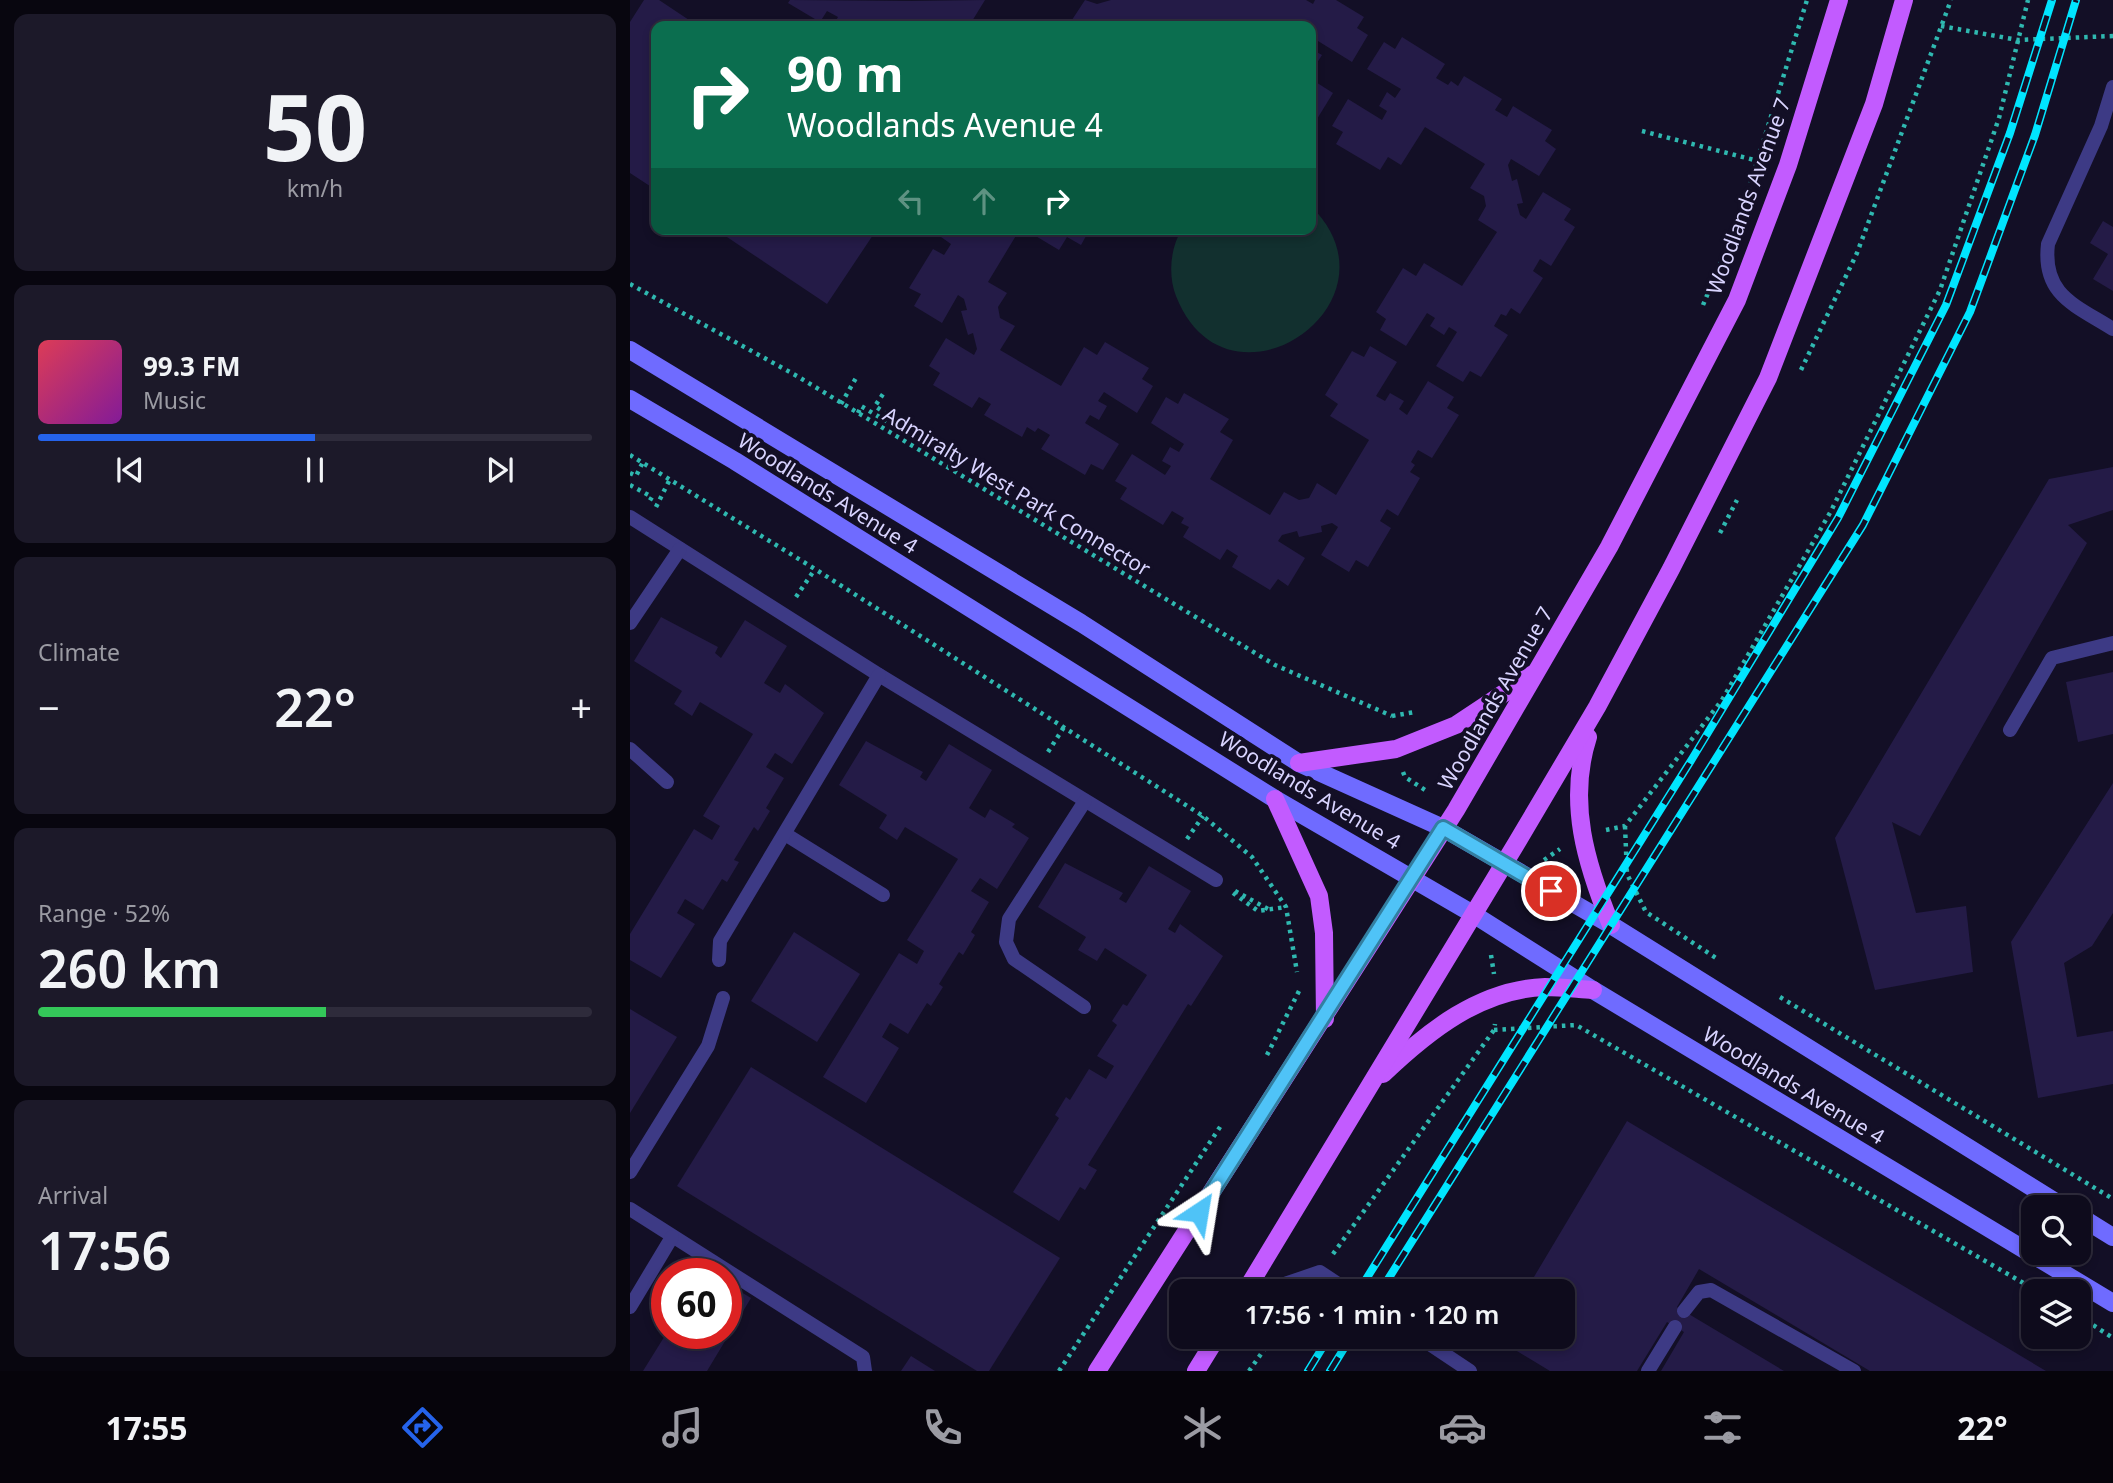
<!DOCTYPE html>
<meta charset="utf-8">
<style>
:root{--surface:#0e0b1c;--page:#1c1929;--text:#f1f3f6;--muted:#9b9ba3;--line:#2e2b3b;--accent:#2563eb}
body{margin:0;font-family:"Noto Sans",sans-serif;background:var(--page);color:var(--text);height:100vh;display:flex;flex-direction:column;font-size:26px;white-space:nowrap}
*{box-sizing:border-box;margin:0}
p{font-size:23px;color:var(--muted)}
.icon{flex:none;width:38px;height:38px;fill:none;stroke:currentColor;stroke-width:2;stroke-linecap:round;stroke-linejoin:round}
.map{position:relative;flex:1;overflow:hidden}
.side{display:flex;flex-direction:column;gap:14px;padding:14px;background:#08060f;width:630px}
.side>*{flex:none}
.banner{position:absolute;left:21px;top:21px;width:665px;height:214px;border-radius:14px;box-shadow:0 4px 10px #0003,0 0 0 2px var(--line);background:#0b6e4f;color:#fff;overflow:hidden}
.fabs{position:absolute;left:1391px;top:1195px;display:grid;gap:14px}
.fabs a{display:grid;place-items:center;width:70px;height:70px;border-radius:14px;background:var(--surface);box-shadow:0 4px 10px #0003,0 0 0 2px var(--line);font-size:35px}
.speed{position:absolute;left:21px;top:1258px;display:flex;gap:14px;font-size:35px;font-weight:700;text-align:center}
.speed>*{display:grid;place-content:center;width:91px;height:91px;border-radius:50%;background:var(--surface);box-shadow:0 4px 10px #0003,0 0 0 2px var(--line);line-height:1}
.speed .limit{border:10px solid #d22;background:#fff;color:#111}
.pin{position:absolute;display:grid;place-items:center;width:60px;height:60px;color:#fff;margin:-30px;border:4px solid #fff;border-radius:50%;box-shadow:0 2px 7px #0007}
.me{position:absolute;width:77px;margin:-38px;rotate:33deg;stroke-linejoin:round;filter:drop-shadow(0 0 5px #0008)}
.turn{display:flex;align-items:center;gap:24px;height:147px;padding:0 21px;font-size:32px}
.turn .icon{width:91px;height:91px;stroke-width:2.5}
.turn b{display:block;font-size:49px;line-height:60px}
.lanes{display:flex;align-items:center;height:66px;padding:0 21px;background:#0003;justify-content:center;gap:35px;direction:ltr}
.lanes .off{opacity:.35}
.big{font-size:52px;font-weight:600;line-height:1.1}
.side .tile{flex:1;display:flex;flex-direction:column;justify-content:center;gap:10px;min-width:0;padding:0 24px;border-radius:14px;background:var(--page)}
.side .dial{align-items:center;gap:0}
.dial b{font-size:91px;line-height:1}
.song{display:flex;align-items:center;gap:21px}
.cover{width:84px;height:84px;border-radius:10px;background:linear-gradient(135deg,hsl(350 70% 55%),hsl(290 70% 35%))}
.played{height:7px;border-radius:4px;background:linear-gradient(90deg,var(--accent) 50%,var(--line) 50%)}
.keys{display:flex;justify-content:space-around;direction:ltr}
.heat{display:flex;justify-content:space-between;align-items:center;font-size:38px;direction:ltr}
.charge{height:10px;border-radius:5px;background:linear-gradient(90deg,#34c759 52%,var(--line) 0)}
.trip{position:absolute;left:539px;top:1279px;width:406px;height:70px;border-radius:14px;background:var(--surface);box-shadow:0 4px 10px #0003,0 0 0 2px var(--line);font-weight:600;line-height:70px;text-align:center}
.tabs{display:flex;height:112px;justify-content:space-around;align-items:center;background:#06040b;color:var(--muted)}
.tabs .icon{width:49px;height:49px}
.tabs .selected{color:var(--accent)}
.tabs b{font-size:32px;color:var(--text)}
main{display:flex;flex:1;min-height:0}
.map>svg:first-child{display:block}
</style>
<main>
<section class="side">
<div class="tile dial"><b>50</b><p>km/h</p></div>
<div class="tile">
<div class="song"><i class="cover"></i><div><b>99.3 FM</b><p>Music</p></div></div>
<div class="played"></div>
<div class="keys"><svg class="icon" aria-label="previous" viewBox="0 0 24 24"><path d="M18 5L8 12l10 7zM5 5v14"/></svg><svg class="icon" aria-label="pause" viewBox="0 0 24 24"><path d="M8 5v14M16 5v14"/></svg><svg class="icon" aria-label="next" viewBox="0 0 24 24"><path d="M6 5l10 7-10 7zM19 5v14"/></svg></div>
</div>
<div class="tile"><p>Climate</p>
<div class="heat"><a>−</a><b class="big">22°</b><a>+</a></div>
</div>
<div class="tile"><p>Range · 52%</p><b class="big">260 km</b><div class="charge"></div></div>
<div class="tile"><p>Arrival</p><b class="big">17:56</b></div>
</section>
<div class="map">
<svg width="1483" height="1371" viewBox="0 0 1483 1371">
<rect width="100%" height="100%" fill="#130f26"/>
<path fill="#12302f" d="M681,206c98,97 -84,220 -135,90 -8,-20 -6,-48 6,-67h129z"/>
<g fill="#241b47">
<polygon points="14,0 29,0 68,26 26,26 26,190 0,173 0,22"/>
<polygon points="160,0 280,1 355,0 339,26 203,26 208,17 197,11 190,22 158,3"/>
<polygon points="455,0 467,4 481,0 676,0 683,4 685,0 706,0 734,17 727,28 738,35 722,62 688,41 683,50 692,55 683,69 681,26 628,26 618,20 593,26 438,26"/>
<polygon points="772,37 815,64 806,78 818,85 821,81 828,86 834,76 872,99 865,110 877,117 883,106 922,130 915,141 926,149 909,176 881,159 878,165 882,181 887,179 893,203 887,204 890,215 896,219 913,192 941,209 934,220 945,227 921,266 910,259 903,271 913,278 890,314 881,308 876,316 871,314 864,326 878,335 851,377 840,371 833,382 806,366 827,332 819,327 814,335 800,326 805,318 797,313 776,346 750,330 756,319 746,312 773,268 786,276 794,263 832,286 867,232 848,220 856,206 854,196 840,188 855,164 795,127 771,165 758,157 750,170 706,144 713,132 702,126 718,99 752,120 757,111 749,106 757,92 765,98 771,89 737,69 754,42 765,49"/>
<polygon points="681,79 703,93 687,119 681,115"/>
<polygon points="1473,221 1483,227 1483,291 1463,279 1478,254 1460,243"/>
<polygon points="85,229 247,229 197,304"/>
<polygon points="315,229 390,229 358,282 377,293 368,307 370,318 385,326 370,350 431,386 454,347 467,355 475,342 519,368 512,379 523,386 507,413 474,392 468,401 477,406 469,420 460,415 455,423 489,444 473,470 461,464 455,475 411,449 420,435 408,428 405,432 397,427 392,437 354,415 361,404 349,397 342,408 303,385 310,373 299,366 316,338 344,355 347,349 343,333 338,335 331,311 337,310 334,299 328,295 312,323 284,306 291,294 279,288 303,249 314,255 321,244 311,237"/>
<polygon points="394,229 460,229 451,245 437,237 429,250"/>
<polygon points="740,346 767,362 746,396 755,401 760,393 774,401 769,409 777,415 798,381 824,397 817,408 829,415 802,458 788,450 781,462 785,465 780,472 790,478 768,516 757,509 750,521 761,528 738,567 726,560 719,572 691,555 708,527 702,523 691,526 692,532 669,537 667,531 652,535 648,541 675,558 658,586 648,579 640,590 602,567 608,556 597,549 590,560 553,537 559,527 551,523 554,518 542,511 533,525 490,499 497,488 485,481 502,454 535,475 541,466 532,461 540,447 549,452 554,444 521,423 536,397 548,404 554,393 599,419 590,432 603,440 580,479 640,515 654,492 669,500 679,498 687,483 706,495 739,440 700,416 708,404 695,395 722,351 734,357"/>
<polygon points="1483,467 1483,510 1438,525 1457,543 1290,836 1262,822 1286,913 1336,906 1343,972 1245,990 1205,838 1419,479"/>
<polygon points="31,617 88,647 85,653 91,658 115,620 157,646 134,683 150,693 155,684 194,713 162,764 145,753 136,767 154,778 136,808 140,811 128,831 124,827 104,860 109,862 97,882 92,879 73,910 55,899 47,913 65,924 31,978 0,960 0,934 64,829 82,840 90,826 73,816 123,734 70,702 62,716 44,704 52,691 4,661"/>
<polygon points="1483,672 1483,734 1448,742 1436,682"/>
<polygon points="236,741 293,772 290,777 296,781 319,744 362,770 339,808 355,818 360,809 385,824 382,827 399,838 367,889 350,878 341,891 359,902 341,932 345,935 333,955 329,952 309,984 313,987 301,1006 297,1003 278,1034 260,1023 252,1037 269,1048 236,1103 193,1077 269,953 287,964 294,951 277,940 328,859 275,827 267,840 249,828 257,815 209,785"/>
<polygon points="1483,783 1483,913 1462,946 1434,963 1447,1037 1483,1031 1483,1084 1408,1098 1381,942"/>
<polygon points="435,863 493,893 489,899 496,903 519,866 561,891 538,929 545,933 550,924 593,956 561,1006 558,1004 458,1165 467,1170 455,1190 450,1187 429,1221 383,1192 429,1118 425,1115 436,1097 440,1100 459,1069 476,1079 484,1066 467,1056 487,1025 482,1021 493,1004 497,1006 517,975 475,948 467,961 448,950 456,937 408,907"/>
<polygon points="164,932 230,974 187,1042 121,1001"/>
<polygon points="0,1009 47,1037 0,1113"/>
<polygon points="121,1067 430,1258 359,1371 347,1371 47,1186"/>
<polygon points="997,1121 1416,1371 1240,1371 1069,1269 1047,1307 1154,1371 1031,1371 1054,1332 1037,1322 1007,1371 920,1371 867,1339 933,1337 933,1292 895,1292"/>
<polygon points="96,1283 121,1298 77,1371 13,1371 36,1334 96,1334"/>
<polygon points="281,1356 305,1371 271,1371"/>
</g>
<g fill="none" stroke-linecap="round" stroke-linejoin="round">
<g stroke="#2fb8b0" stroke-width="4.5" stroke-dasharray="3.5 5" stroke-linecap="butt">
<polyline points="1311,26 1388,40 1483,36"/>
<polyline points="1012,131 1128,161"/>
<polyline points="1118,191 1177,0"/>
<polyline points="0,284 167,376 645,665 762,716"/>
<polyline points="1073,305 1094,255"/>
<polyline points="1171,370 1227,253 1321,0"/>
<polyline points="211,404 226,378"/>
<polyline points="228,413 231,406 266,427 269,423 245,406 253,394"/>
<polyline points="0,455 185,569 573,816 622,857 656,907 667,972"/>
<polyline points="0,473 6,476 13,462"/>
<polyline points="0,485 22,497 19,502"/>
<polyline points="26,507 40,479"/>
<polyline points="1090,533 1107,500"/>
<polyline points="166,597 185,569"/>
<polyline points="762,716 785,712"/>
<polyline points="418,752 434,727"/>
<polyline points="773,772 775,777 795,790"/>
<polyline points="995,826 997,874 1016,912 1086,958"/>
<polyline points="976,830 995,826 1092,700 1201,511 1310,290 1369,118 1398,0"/>
<polyline points="557,839 573,816"/>
<polyline points="914,860 930,849"/>
<polyline points="605,891 638,909"/>
<polyline points="603,893 628,911 656,907"/>
<polyline points="861,955 864,974"/>
<polyline points="1150,997 1483,1199"/>
<polyline points="864,1030 946,1025 1409,1292"/>
<polyline points="637,1055 669,991"/>
<polyline points="703,1254 864,1030 865,1024"/>
<polyline points="1449,1316 1483,1338"/>
<polyline points="429,1371 592,1124"/>
<polyline points="619,1371 643,1337"/>
</g>
<g stroke="#3d3a85" stroke-width="14">
<path d="M1483,87l-12,39 -53,118c-6,51 27,61 65,85"/>
<polyline points="0,517 249,675 586,880"/>
<polyline points="0,623 50,549"/>
<polyline points="1380,730 1422,658 1483,643"/>
<polyline points="0,749 37,782"/>
<polyline points="155,834 253,895"/>
<polyline points="89,960 90,941 249,675"/>
<polyline points="454,1007 384,959 376,942 379,919 455,801"/>
<polyline points="0,1172 78,1046 93,998"/>
<polyline points="0,1209 233,1357 235,1371"/>
<polyline points="631,1292 690,1272 720,1292"/>
<polyline points="0,1307 42,1237"/>
<polyline points="1054,1311 1069,1292 1081,1290 1224,1371"/>
<polyline points="789,1337 840,1371"/>
<polyline points="1018,1371 1045,1327"/>
</g>
<g stroke="#6f6bff" stroke-width="18">
<polyline points="0,350 451,623 669,763 813,828 981,925 1435,1208"/>
<polyline points="0,399 105,461 645,799 843,914 963,990 1483,1303"/>
<polyline points="1449,1216 1483,1237"/>
</g>
<g stroke="#c25bff" stroke-width="18">
<path d="M958,737c-21,65 -2,127 23,188"/>
<polyline points="669,763 766,749 826,725 903,674"/>
<polyline points="645,799 689,896 694,933 695,1019"/>
<path d="M753,1074c44,-42 97,-85 162,-87 16,0 32,2 48,3"/>
<polyline points="615,1292 886,844 967,707 1041,569 1138,378 1244,104 1274,0"/>
<polyline points="467,1371 826,810 979,547 1107,300 1158,165 1209,0"/>
<polyline points="566,1371 587,1337"/>
</g>
<defs>
<g id="rail">
<polyline points="728,1292 1062,759 1208,518 1316,305 1380,133 1422,0"/>
<polyline points="750,1292 1233,525 1340,312 1405,135 1446,0"/>
<polyline points="678,1371 699,1337"/>
<polyline points="700,1371 721,1337"/>
</g>
</defs>
<use href="#rail" stroke="#00e5ff" stroke-width="8"/>
<use href="#rail" stroke="#130f26" stroke-width="5" stroke-dasharray="16" stroke-linecap="butt"/>
</g>
<g fill="none" stroke-linecap="round" stroke-linejoin="round">
<defs>
<polyline id="route" points="569,1212 813,828 921,891"/>
</defs>
<use href="#route" stroke="#337fa1" stroke-width="18"/>
<use href="#route" stroke="#4fc3f7" stroke-width="12"/>
</g>
<g text-anchor="middle" dominant-baseline="central" stroke-width="7" stroke-linejoin="round" paint-order="stroke">
<g font-size="21" fill="#d9d4ff" stroke="#130f26">
<text transform="translate(1118 196) rotate(-70)">Woodlands Avenue 7</text>
<text transform="translate(387 491) rotate(31)">Admiralty West Park Connector</text>
<text transform="translate(198 493) rotate(32)">Woodlands Avenue 4</text>
<text transform="translate(865 698) rotate(-60)">Woodlands Avenue 7</text>
<text transform="translate(680 790) rotate(31)">Woodlands Avenue 4</text>
<text transform="translate(1164 1085) rotate(31)">Woodlands Avenue 4</text>
</g>
</g>
</svg>
<div class="fabs">
<a><svg class="icon" aria-label="search" viewBox="0 0 24 24"><circle cx="10" cy="10" r="6"/><path d="M15 15l6 6"/></svg></a>
<a><svg class="icon" aria-label="layers" viewBox="0 0 24 24"><path d="M12 4l9 5-9 5-9-5zM3 14l9 5 9-5"/></svg></a>
</div>
<div class="speed"><div class="limit">60</div></div>
<div class="pin" style="left:921px;top:891px;background:#d93025"><svg class="icon" aria-label="arrive" viewBox="0 0 24 24"><path d="M6 21V4h12l-3 4 3 4H6"/></svg></div>
<svg class="me" style="left:569px;top:1212px" viewBox="-20 -20 40 40"><path d="M0-17L14 15 0 8-14 15z" fill="#4fc3f7" stroke="#fff" stroke-width="4"/></svg>
<div class="trip">17:56 · 1 min · 120 m</div>
<div class="banner">
<div class="turn"><svg class="icon" aria-label="right" viewBox="0 0 24 24"><path d="M7 20v-9h11M14 6l5 5-5 5"/></svg><div><b>90 m</b>Woodlands Avenue 4</div></div>
<div class="lanes"><svg class="icon off" aria-label="left" viewBox="0 0 24 24"><path d="M17 20v-9H6M10 6l-5 5 5 5"/></svg><svg class="icon off" aria-label="ahead" viewBox="0 0 24 24"><path d="M12 20V5M6 11l6-6 6 6"/></svg><svg class="icon" aria-label="right" viewBox="0 0 24 24"><path d="M7 20v-9h11M14 6l5 5-5 5"/></svg></div>
</div>
</div>
</main>
<nav class="tabs">
<b>17:55</b>
<svg class="icon selected" aria-label="directions" viewBox="0 0 24 24"><path d="M12 3l9 9-9 9-9-9zM9 14v-3h6M13 9l2 2-2 2"/></svg>
<svg class="icon" aria-label="music" viewBox="0 0 24 24"><path d="M9 18V5l10-2v13"/><circle cx="6" cy="18" r="3"/><circle cx="16" cy="16" r="3"/></svg>
<svg class="icon" aria-label="phone" viewBox="0 0 24 24"><path d="M5 4h4l2 5-3 2q2 4 5 5l2-3 5 2v4C11 20 4 13 5 4z"/></svg>
<svg class="icon" aria-label="climate" viewBox="0 0 24 24"><path d="M12 3v18M4 7l16 10M4 17L20 7"/></svg>
<svg class="icon" aria-label="car" viewBox="0 0 24 24"><path d="M5 17H2v-5l4-1 3-4h7l3 4 3 1v5h-3M9 17h6M6 11h13"/><circle cx="7" cy="17" r="2"/><circle cx="17" cy="17" r="2"/></svg>
<svg class="icon" aria-label="filters" viewBox="0 0 24 24"><path d="M4 7h16M4 17h16"/><circle cx="9" cy="7" r="2"/><circle cx="15" cy="17" r="2"/></svg>
<b>22°</b>
</nav>
